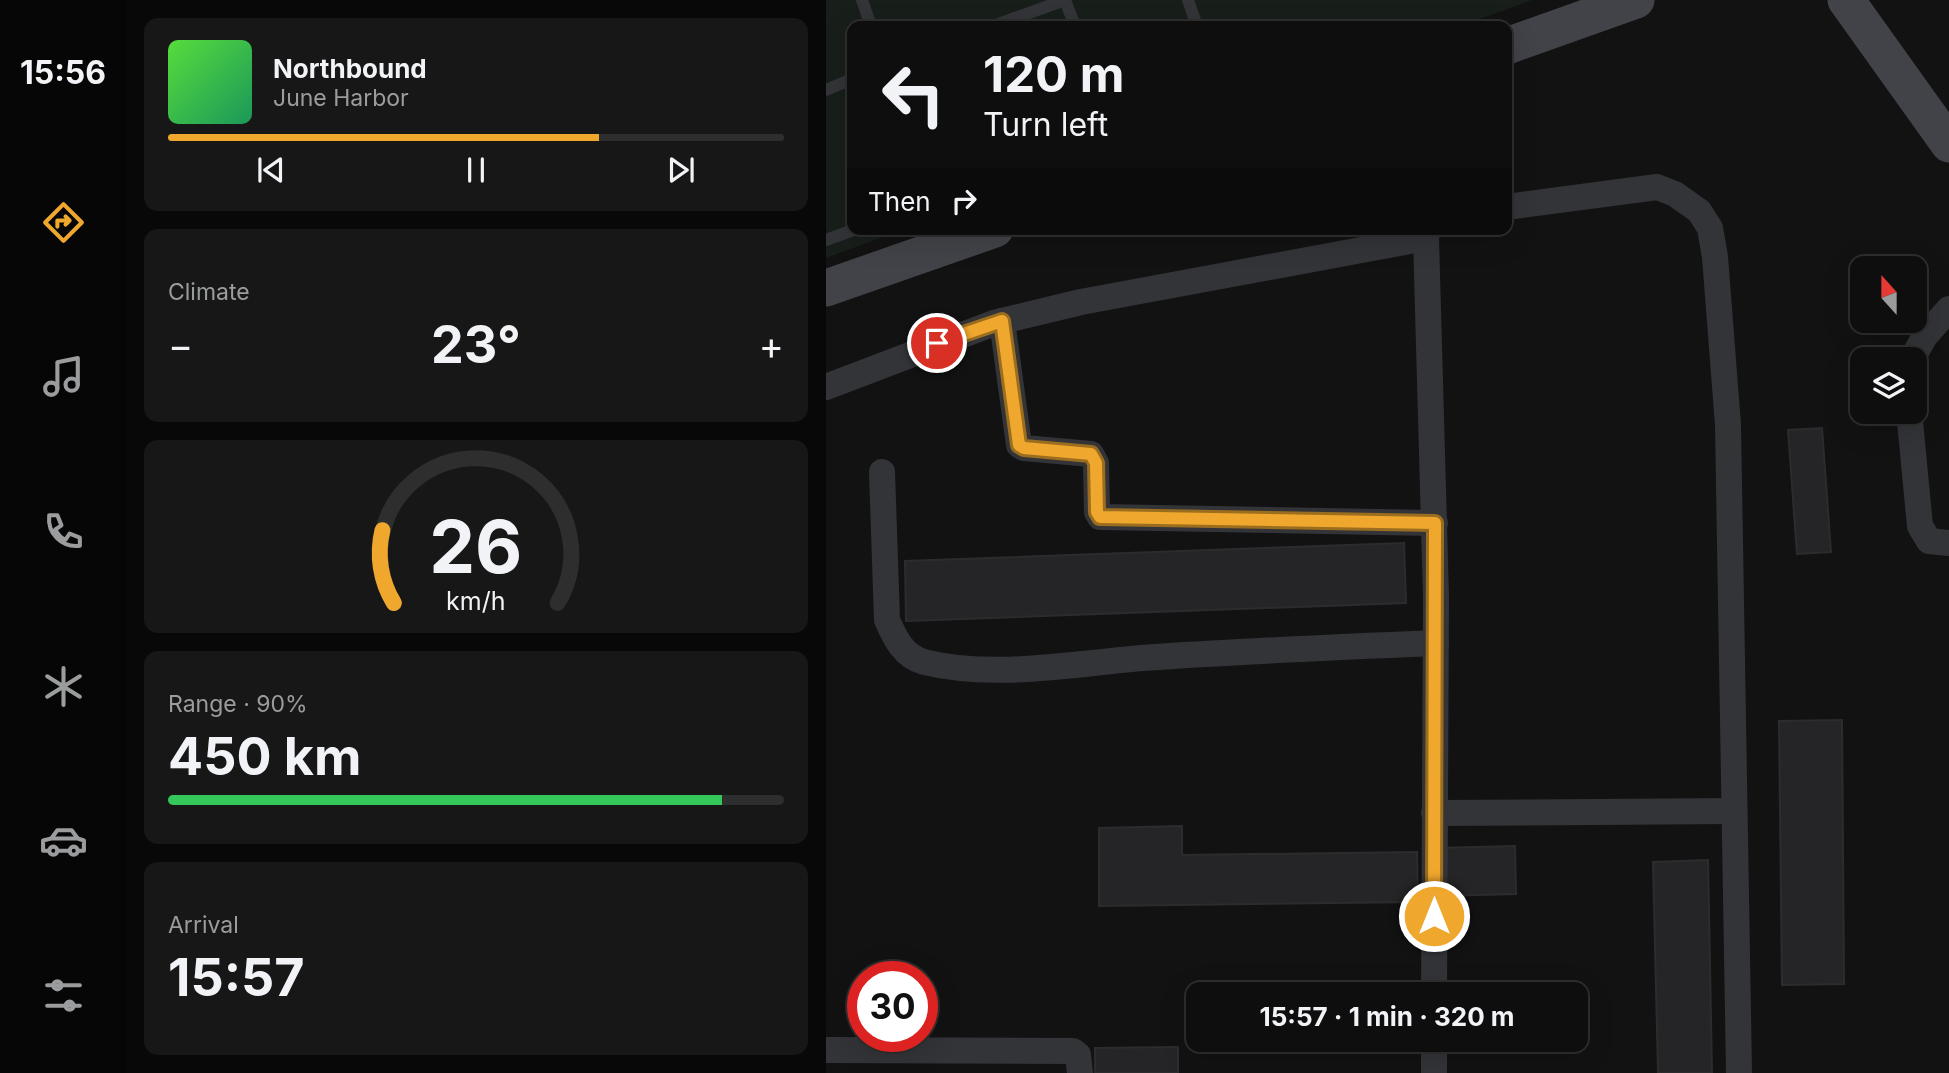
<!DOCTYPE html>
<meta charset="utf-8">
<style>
:root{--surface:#0e0e0e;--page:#171717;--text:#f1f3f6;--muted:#9b9c9e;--line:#2e2e2e;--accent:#efa72e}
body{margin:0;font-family:Inter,sans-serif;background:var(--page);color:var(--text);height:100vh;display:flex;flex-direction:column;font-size:26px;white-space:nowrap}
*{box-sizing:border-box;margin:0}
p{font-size:23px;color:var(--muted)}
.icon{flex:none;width:38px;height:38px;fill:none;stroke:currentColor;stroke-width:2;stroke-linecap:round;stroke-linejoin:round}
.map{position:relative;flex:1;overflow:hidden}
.drawer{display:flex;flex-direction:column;gap:18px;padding:18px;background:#080808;width:700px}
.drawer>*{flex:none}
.hud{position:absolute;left:21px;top:21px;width:665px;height:214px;border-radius:14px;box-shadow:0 7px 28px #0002,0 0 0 2px var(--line);background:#0e0e0e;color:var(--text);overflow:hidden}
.needle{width:46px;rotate:339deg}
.controls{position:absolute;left:1024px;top:256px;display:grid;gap:14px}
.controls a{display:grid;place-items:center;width:77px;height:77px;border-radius:14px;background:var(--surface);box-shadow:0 7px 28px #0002,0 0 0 2px var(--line);font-size:35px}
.speed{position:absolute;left:21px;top:961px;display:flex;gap:14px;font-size:35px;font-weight:700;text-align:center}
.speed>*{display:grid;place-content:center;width:91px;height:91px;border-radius:50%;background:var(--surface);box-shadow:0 7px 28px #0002,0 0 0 2px var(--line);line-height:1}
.speed .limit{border:10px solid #d22;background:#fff;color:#111}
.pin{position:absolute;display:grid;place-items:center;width:60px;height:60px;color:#fff;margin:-30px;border:4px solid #fff;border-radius:50%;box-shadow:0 2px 7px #0007}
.me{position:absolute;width:77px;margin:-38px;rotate:0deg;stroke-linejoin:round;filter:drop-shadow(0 0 5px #0008)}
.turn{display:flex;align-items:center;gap:24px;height:147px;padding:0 21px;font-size:32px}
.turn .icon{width:91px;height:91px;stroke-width:2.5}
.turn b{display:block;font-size:49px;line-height:60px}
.then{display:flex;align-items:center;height:66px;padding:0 21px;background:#0003;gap:14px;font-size:26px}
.big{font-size:52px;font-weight:700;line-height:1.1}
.drawer .widget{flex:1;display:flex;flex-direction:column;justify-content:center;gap:10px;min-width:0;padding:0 24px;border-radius:14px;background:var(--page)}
.drawer .dial{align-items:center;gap:0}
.dial svg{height:182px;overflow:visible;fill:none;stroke:var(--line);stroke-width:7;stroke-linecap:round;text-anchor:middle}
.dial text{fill:var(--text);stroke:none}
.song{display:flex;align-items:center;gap:21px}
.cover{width:84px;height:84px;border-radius:10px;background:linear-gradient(135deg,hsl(110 70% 55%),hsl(150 70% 35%))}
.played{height:7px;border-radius:4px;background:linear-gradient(90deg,var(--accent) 70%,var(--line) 70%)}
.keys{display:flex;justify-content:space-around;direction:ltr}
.heat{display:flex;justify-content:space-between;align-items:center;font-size:38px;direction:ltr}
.charge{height:10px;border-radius:5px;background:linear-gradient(90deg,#34c759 90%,var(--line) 0)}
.trip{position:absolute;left:360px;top:982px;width:402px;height:70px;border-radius:14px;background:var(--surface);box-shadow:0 7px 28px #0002,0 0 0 2px var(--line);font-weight:700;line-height:70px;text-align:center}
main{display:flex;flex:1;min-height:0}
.dock{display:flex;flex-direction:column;width:126px;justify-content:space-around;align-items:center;background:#060606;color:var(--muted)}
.dock .icon{width:49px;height:49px}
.dock .active{color:var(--accent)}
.dock b{font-size:32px;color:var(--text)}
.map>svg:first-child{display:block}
</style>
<main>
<nav class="dock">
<b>15:56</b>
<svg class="icon active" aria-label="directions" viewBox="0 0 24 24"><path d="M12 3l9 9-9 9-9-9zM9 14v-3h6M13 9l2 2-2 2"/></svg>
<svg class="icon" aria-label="music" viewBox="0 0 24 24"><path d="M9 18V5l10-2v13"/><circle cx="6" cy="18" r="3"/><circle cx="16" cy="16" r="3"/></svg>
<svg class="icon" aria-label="phone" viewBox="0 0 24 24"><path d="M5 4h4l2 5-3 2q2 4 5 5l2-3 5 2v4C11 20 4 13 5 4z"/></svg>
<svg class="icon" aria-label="climate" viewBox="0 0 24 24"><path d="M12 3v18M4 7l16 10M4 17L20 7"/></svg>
<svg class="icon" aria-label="car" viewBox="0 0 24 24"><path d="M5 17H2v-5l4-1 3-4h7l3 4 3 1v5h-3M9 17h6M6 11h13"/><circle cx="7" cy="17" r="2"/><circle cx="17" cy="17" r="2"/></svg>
<svg class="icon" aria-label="filters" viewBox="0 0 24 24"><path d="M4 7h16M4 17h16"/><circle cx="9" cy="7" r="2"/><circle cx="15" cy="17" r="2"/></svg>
</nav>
<section class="drawer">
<div class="widget">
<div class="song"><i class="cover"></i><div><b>Northbound</b><p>June Harbor</p></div></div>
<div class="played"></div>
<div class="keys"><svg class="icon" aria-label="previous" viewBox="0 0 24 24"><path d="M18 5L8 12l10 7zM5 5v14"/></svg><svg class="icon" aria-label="pause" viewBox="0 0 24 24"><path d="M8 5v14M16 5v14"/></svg><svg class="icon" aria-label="next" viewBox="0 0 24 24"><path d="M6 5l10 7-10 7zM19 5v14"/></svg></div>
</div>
<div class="widget"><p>Climate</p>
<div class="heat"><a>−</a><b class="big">23°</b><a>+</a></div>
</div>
<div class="widget dial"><svg viewBox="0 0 100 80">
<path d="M14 69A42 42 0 1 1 86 69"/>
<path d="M14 69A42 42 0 0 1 9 37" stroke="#efa72e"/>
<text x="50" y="56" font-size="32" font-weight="700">26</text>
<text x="50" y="72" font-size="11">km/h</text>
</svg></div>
<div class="widget"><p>Range · 90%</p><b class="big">450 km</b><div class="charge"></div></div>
<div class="widget"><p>Arrival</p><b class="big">15:57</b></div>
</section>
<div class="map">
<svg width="1123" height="1073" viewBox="0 0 1123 1073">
<rect width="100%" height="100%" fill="#121213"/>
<polygon fill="#181e19" points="0,0 706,0 635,26 26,26 26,229 79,229 0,258"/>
<g fill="#252527" stroke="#2c2c2f" stroke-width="2">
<polygon points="996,428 1005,552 971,554 962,430"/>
<polygon points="578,543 580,603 80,621 79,561"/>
<polygon points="1016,720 1018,984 956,985 953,721"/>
<polygon points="356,826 356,855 591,852 592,902 273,906 273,828"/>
<polygon points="689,846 690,894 610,896 609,848"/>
<polygon points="882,860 886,1073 832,1073 827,862"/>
<polygon points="352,1047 352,1073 269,1073 269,1048"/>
</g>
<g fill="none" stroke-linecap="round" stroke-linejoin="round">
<g stroke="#333438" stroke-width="12">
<polyline points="36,0 45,26"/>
<polyline points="239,0 249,26"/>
<polyline points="362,0 371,26"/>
<polyline points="167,26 239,0"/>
<polyline points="0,90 26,79"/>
<polyline points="0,240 30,229"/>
</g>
<g stroke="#333438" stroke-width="26">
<polyline points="681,207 831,187 849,194 873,211 884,228 889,257 902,425 913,1073"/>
<polyline points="602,229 600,238 610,597 608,994"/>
<polyline points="176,321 193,445 198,448 265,454 270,463 271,512 274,517 609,523"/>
<polyline points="1086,359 1099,336 1123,309"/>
<polyline points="0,387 168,323 255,302 600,238"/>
<polyline points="1083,411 1094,526 1103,541 1123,543"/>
<path d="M56,472l5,148c8,18 16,36 37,42 69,17 148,2 218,-4 98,-7 196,-11 294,-15"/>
<polyline points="608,813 907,811"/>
<polyline points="0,1050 247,1051 252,1055 254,1073"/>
<polyline points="608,1073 608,1040"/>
</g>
<g stroke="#414348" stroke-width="37">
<polyline points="1020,0 1123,144"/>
<polyline points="681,46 810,0"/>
<polyline points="0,288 169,229"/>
</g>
</g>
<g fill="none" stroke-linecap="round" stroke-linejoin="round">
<defs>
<polyline id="route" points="111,343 176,321 193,445 198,448 265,454 270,463 271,512 274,517 609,523 608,916"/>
</defs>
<use href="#route" stroke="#9b6d1e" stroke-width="18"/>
<use href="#route" stroke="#efa72e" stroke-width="12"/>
</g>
</svg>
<div class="controls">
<a><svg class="needle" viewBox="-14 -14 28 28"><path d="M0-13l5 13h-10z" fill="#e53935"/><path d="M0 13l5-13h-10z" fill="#9b9c9e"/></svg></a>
<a><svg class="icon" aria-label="layers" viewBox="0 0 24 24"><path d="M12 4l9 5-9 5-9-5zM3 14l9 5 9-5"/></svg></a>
</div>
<div class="speed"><div class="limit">30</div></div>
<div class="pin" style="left:111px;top:343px;background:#d93025"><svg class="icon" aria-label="arrive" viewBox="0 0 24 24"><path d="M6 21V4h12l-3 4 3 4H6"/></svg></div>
<svg class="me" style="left:608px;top:916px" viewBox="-20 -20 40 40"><circle r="17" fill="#efa72e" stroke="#fff" stroke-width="3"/><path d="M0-11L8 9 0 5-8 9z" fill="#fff"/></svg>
<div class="trip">15:57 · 1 min · 320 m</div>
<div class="hud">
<div class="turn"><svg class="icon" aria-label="left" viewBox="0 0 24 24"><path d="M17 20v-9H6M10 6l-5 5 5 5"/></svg><div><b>120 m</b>Turn left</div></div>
<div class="then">Then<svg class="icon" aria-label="right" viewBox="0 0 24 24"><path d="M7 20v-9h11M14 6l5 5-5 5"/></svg></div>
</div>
</div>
</main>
